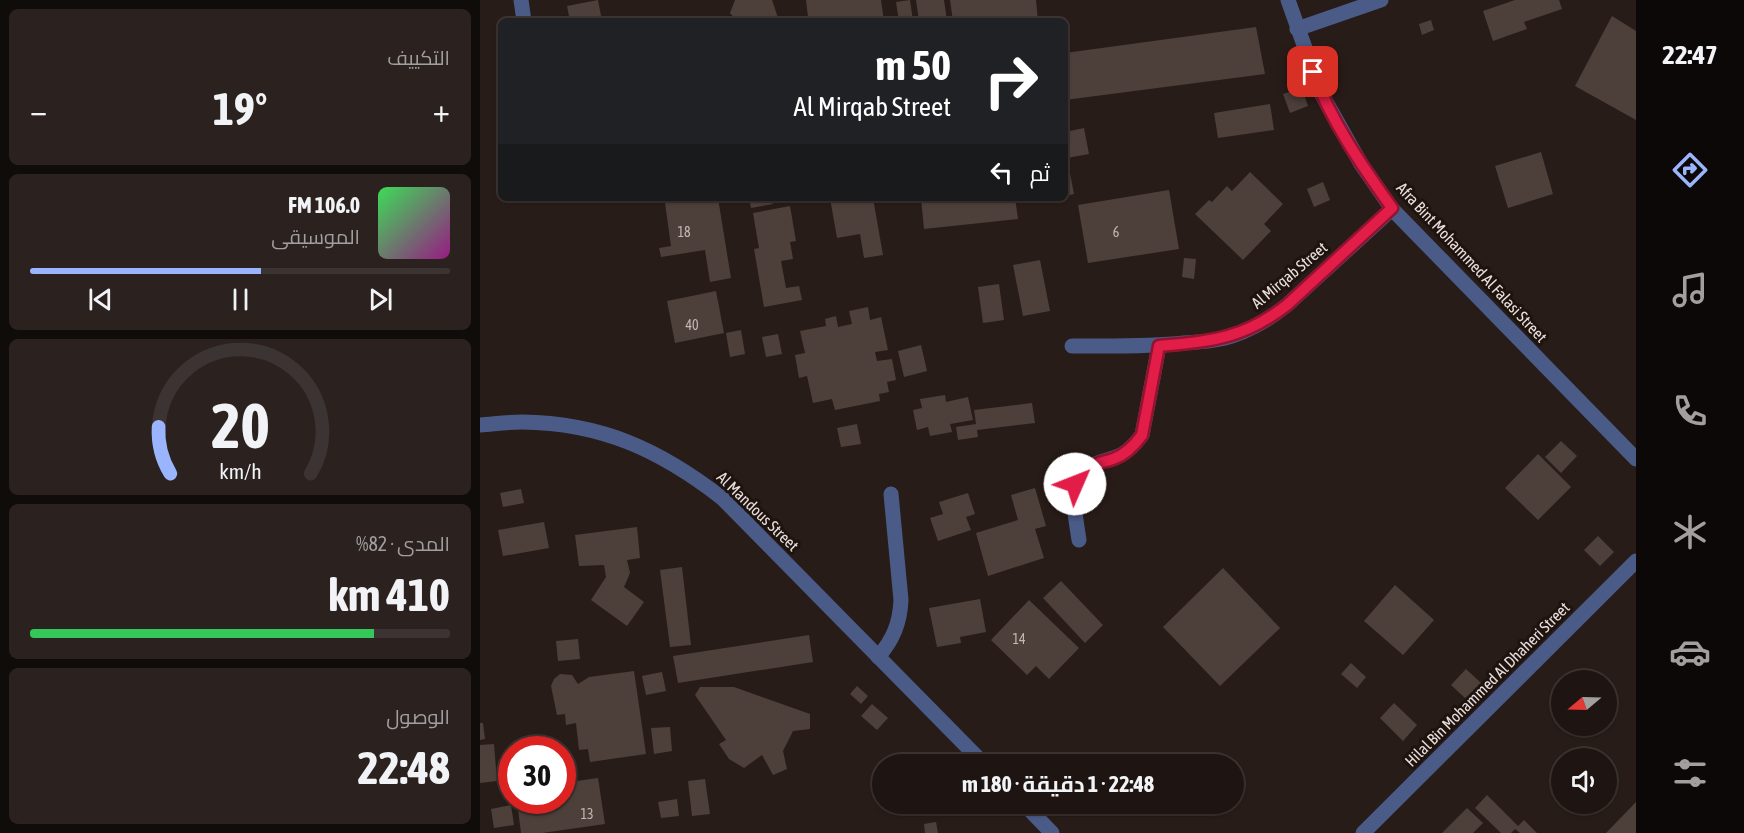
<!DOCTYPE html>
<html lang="ar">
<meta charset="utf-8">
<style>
:root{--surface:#1e1512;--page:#2b2220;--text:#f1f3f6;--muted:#a19f9f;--line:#3c3432;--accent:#9ab5fd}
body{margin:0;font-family:"Asap Condensed",Cairo,sans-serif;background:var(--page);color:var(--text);direction:rtl;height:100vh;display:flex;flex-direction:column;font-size:22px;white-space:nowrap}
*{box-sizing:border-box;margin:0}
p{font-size:20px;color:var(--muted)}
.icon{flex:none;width:33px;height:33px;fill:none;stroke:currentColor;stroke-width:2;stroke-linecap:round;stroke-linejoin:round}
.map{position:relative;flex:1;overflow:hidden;direction:ltr}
.details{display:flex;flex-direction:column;gap:9px;padding:9px;background:#100c0a;width:480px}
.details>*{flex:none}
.guide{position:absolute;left:18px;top:18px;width:570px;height:183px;border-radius:9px;box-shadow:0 2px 4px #0004,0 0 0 2px var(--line);direction:rtl;background:#202124;color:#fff;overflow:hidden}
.needle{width:39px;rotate:251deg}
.controls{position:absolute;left:1071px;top:670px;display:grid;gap:12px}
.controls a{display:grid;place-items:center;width:66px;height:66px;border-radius:50%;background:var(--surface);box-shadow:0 2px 4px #0004,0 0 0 2px var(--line);font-size:30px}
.speed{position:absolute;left:18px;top:736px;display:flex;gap:12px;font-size:30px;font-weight:700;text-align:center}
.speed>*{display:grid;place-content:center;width:78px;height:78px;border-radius:50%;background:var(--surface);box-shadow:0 2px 4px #0004,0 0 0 2px var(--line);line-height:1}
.speed .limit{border:9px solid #d22;background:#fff;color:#111}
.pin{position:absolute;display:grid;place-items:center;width:51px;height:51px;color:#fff;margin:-26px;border-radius:12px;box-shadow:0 3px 9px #0006}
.me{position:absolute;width:66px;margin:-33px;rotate:46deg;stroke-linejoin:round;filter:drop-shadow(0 0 4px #0008)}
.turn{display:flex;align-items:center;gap:21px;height:126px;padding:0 18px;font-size:27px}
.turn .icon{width:78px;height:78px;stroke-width:2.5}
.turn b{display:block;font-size:42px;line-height:51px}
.then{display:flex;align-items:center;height:57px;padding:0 18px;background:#0003;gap:12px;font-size:22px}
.big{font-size:45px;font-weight:700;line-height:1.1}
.details .widget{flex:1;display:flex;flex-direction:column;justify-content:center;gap:9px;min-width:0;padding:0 21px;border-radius:9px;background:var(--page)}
.details .dial{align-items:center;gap:0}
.dial svg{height:156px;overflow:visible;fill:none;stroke:var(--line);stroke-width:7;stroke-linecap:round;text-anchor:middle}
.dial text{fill:var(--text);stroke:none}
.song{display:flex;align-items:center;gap:18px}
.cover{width:72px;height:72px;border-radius:9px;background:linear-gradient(135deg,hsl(130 70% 55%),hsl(310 70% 35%))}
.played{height:6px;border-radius:3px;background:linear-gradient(90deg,var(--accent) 55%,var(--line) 55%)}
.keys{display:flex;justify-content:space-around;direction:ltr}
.heat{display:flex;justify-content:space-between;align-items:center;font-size:33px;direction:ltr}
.charge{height:9px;border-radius:4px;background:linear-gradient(90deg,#34c759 82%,var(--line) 0)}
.trip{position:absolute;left:392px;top:754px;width:372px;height:60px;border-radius:30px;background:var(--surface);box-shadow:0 2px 4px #0004,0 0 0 2px var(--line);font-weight:700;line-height:60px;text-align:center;direction:rtl}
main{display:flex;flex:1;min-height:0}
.menu{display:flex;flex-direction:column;width:108px;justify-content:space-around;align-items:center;background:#0c0807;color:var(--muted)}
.menu .icon{width:42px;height:42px}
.menu .active{color:var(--accent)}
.menu b{font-size:27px;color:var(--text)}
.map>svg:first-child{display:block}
</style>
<main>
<nav class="menu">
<b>22:47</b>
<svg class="icon active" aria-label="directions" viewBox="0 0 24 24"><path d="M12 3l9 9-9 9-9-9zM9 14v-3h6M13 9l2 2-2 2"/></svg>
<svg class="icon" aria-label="music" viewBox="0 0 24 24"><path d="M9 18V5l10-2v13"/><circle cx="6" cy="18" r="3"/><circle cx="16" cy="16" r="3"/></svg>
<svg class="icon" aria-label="phone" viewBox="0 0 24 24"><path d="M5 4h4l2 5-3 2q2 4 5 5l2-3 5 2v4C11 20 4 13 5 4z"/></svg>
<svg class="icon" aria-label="climate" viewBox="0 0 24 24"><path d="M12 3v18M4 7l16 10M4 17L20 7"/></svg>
<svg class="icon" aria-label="car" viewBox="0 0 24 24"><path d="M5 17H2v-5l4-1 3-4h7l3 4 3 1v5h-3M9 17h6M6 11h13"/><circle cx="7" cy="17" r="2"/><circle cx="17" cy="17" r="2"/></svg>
<svg class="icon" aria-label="filters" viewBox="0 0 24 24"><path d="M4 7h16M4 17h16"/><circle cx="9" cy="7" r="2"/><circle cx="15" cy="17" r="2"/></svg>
</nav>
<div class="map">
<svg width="1156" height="833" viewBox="0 0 1156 833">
<rect width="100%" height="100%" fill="#281c18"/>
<g fill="#4d403b">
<polygon points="118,0 122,21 90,21 87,6"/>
<polygon points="255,0 292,0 299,21 257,21 250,13"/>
<polygon points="326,0 401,0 404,21 338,21 338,16 328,17"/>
<polygon points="430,0 433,21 419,21 416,2"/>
<polygon points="436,0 464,0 467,21 439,21"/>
<polygon points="470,0 556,0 558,21 473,21"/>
<polygon points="1035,0 1079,0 1082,9 1044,22 1047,29 1013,41 1003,11"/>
<polygon points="1132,16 1156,31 1156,120 1095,86"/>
<polygon points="951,20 954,30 942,35 939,24"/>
<polygon points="776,27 785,74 585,100 585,53"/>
<polygon points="822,88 828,106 810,113 803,94"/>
<polygon points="790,104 794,130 738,138 734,113"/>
<polygon points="604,128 609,154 587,158 594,194 585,196 585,132"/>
<polygon points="1061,152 1073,194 1028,208 1015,166"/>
<polygon points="770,172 803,204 784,224 791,231 763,260 715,214 729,200 732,202 747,186 752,191"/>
<polygon points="843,182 850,200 834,207 827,189"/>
<polygon points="689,190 699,249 608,263 598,205"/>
<polygon points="215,198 238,198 251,278 230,282 225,250 181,257 179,248 191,246 185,203"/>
<polygon points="269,198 292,198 293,204 271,208"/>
<polygon points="350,198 393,198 403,255 384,258 380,234 357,238"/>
<polygon points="441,198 535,198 538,219 444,229"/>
<polygon points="310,206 316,241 310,242 313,259 301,261 306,288 319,286 322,300 284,307 274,249 279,248 273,213"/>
<polygon points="704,258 716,259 714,279 702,277"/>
<polygon points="560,260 570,311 543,316 533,265"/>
<polygon points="519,284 524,320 503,323 498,287"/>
<polygon points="236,291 244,333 195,343 187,301"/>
<polygon points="388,307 390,320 401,317 408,350 395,352 397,361 412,359 416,380 407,382 409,392 399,394 400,401 355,410 352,399 333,403 327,376 319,378 315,355 325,353 320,331 346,326 345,319 356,316 358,327 372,324 369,311"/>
<polygon points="261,330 265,354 250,357 246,333"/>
<polygon points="298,334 302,354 286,357 282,337"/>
<polygon points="441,345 447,371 424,377 418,351"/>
<polygon points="465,395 466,402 488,397 493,420 470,424 472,432 450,436 448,427 437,430 433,410 442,408 440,399"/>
<polygon points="552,403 555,423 497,430 498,437 478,440 476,427 496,424 494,410"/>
<polygon points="377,424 381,444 361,447 357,428"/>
<polygon points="1081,441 1097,456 1081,473 1065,457"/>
<polygon points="1058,454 1091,487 1058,520 1025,488"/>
<polygon points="555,488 566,526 555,529 564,558 508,576 496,533 538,520 531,495"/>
<polygon points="41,489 44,503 23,507 20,493"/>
<polygon points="488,493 495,514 486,517 491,530 458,541 450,518 463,514 459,502"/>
<polygon points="64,522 69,548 23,556 18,530"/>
<polygon points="157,527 160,558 147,560 150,573 144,587 164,602 147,626 111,600 126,577 124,565 99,566 95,535"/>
<polygon points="1118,536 1134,552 1120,566 1104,550"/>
<polygon points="202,567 211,645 190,647 180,570"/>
<polygon points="743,568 800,628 740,686 683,627"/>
<polygon points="581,581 623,625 605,643 563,598"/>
<polygon points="915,585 954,620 923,655 884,621"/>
<polygon points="500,599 506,632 480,637 481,643 457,647 449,608"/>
<polygon points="549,600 599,648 569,679 556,666 547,675 511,640"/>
<polygon points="329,635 333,662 198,683 193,656"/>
<polygon points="98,639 100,659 78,661 76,641"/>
<polygon points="871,663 886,677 877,688 861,674"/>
<polygon points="986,669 1001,683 986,699 971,685"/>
<polygon points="154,671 166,754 110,762 108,749 99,750 96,723 86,725 85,714 77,715 71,686 74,679 80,674 92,675 98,684 109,677"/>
<polygon points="182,672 186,691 166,695 162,676"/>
<polygon points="377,686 388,696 381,704 370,694"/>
<polygon points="220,687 254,687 330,714 330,729 313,731 303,751 307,769 293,775 282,755 264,768 249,759 239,744 246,740 215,695"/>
<polygon points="914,703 937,725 923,741 900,718"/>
<polygon points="392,704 408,718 397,730 381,716"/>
<polygon points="0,723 3,723 5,739 0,740"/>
<polygon points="190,727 192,751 174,754 171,728"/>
<polygon points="14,744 17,781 0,783 0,745"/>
<polygon points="118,778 125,824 62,833 41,833 37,801 82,801 82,783"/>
<polygon points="225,779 230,814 212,816 208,781"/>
<polygon points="1007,795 1038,826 1044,820 1057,833 1040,833 1035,829 1031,833 1021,833 995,808"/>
<polygon points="197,799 199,816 181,818 178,802"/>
<polygon points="1156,802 1156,833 1126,833"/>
<polygon points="31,805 34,825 14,828 11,809"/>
<polygon points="987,808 1003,823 993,833 962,833"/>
<polygon points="456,822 458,833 445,833 444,824"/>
</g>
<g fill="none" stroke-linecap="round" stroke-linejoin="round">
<g stroke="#4b5b88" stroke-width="15">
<polyline points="41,0 44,21"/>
<polyline points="808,0 841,93 881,164 912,209 1156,459"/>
<polyline points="817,29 901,0"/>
<path d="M592,346c37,0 75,1 112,-3 17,-1 34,-2 51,-8 19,-7 36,-17 52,-30l105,-96"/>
<path d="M0,425c14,-1 28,-3 42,-3 80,1 138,28 200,76l263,267"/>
<path d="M599,540c-2,-14 -8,-45 -4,-57 7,-21 30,-20 46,-28 9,-5 15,-12 21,-20l17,-89"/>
<path d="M398,657c15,-17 22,-34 23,-57l-10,-106"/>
<polyline points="544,804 572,833"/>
<polyline points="883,833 1156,561"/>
</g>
</g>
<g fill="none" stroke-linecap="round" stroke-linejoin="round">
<defs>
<path id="route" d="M595,484c10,-20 19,-19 38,-25 12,-4 21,-13 29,-24l17,-89c53,-5 84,-7 128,-41l105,-97c-30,-42 -61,-87 -79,-136"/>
</defs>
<use href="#route" stroke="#92132f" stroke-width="15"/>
<use href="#route" stroke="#e11d48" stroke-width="10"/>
</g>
<g text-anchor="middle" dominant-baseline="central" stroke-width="6" stroke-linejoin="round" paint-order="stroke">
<g font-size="14" fill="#c2b8b4">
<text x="204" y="232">18</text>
<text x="636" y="232">6</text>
<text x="212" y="325">40</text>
<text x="539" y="639">14</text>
<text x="107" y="814">13</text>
</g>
<g font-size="16" fill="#e9e0dd" stroke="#1e130f">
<text transform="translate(992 262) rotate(47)">Afra Bint Mohammed Al Falasi Street</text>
<text transform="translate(809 275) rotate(-40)">Al Mirqab Street</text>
<text transform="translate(278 511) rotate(44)">Al Mandous Street</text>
<text transform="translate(1007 684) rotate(-45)">Hilal Bin Mohammed Al Dhaheri Street</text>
</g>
</g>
</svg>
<div class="controls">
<a><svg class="needle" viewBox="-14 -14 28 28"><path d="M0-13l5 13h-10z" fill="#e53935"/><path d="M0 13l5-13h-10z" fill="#a19f9f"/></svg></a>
<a><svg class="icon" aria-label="sound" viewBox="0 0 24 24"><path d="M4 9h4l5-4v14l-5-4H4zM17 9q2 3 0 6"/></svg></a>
</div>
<div class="speed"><div class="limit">30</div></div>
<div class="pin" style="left:833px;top:72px;background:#d93025"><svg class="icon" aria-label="arrive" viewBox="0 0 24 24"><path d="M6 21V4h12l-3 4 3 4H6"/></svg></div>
<svg class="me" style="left:595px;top:484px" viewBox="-20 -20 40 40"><circle r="19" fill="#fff"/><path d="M0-13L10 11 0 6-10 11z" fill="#e11d48"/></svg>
<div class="trip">22:48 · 1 دقيقة · 180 m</div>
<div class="guide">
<div class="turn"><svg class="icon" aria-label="right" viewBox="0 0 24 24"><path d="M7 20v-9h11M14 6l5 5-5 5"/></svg><div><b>50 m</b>Al Mirqab Street</div></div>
<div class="then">ثم<svg class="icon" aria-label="left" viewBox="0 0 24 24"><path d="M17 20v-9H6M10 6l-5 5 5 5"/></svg></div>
</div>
</div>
<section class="details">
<div class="widget"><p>التكييف</p>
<div class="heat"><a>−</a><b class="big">19°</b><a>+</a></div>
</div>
<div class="widget">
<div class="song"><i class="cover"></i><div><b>106.0 FM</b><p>الموسيقى</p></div></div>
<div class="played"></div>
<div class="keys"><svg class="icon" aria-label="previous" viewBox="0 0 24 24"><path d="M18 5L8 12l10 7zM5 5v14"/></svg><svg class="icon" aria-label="pause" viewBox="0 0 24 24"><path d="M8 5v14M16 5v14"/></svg><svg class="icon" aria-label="next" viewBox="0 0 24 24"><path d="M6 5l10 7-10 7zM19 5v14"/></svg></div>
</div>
<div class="widget dial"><svg viewBox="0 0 100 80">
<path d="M14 69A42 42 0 1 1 86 69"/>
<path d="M14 69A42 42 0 0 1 8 45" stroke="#9ab5fd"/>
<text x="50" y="56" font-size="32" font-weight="700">20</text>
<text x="50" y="72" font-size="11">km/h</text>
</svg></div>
<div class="widget"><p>المدى · 82%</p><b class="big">410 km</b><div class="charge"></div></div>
<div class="widget"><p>الوصول</p><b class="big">22:48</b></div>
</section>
</main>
